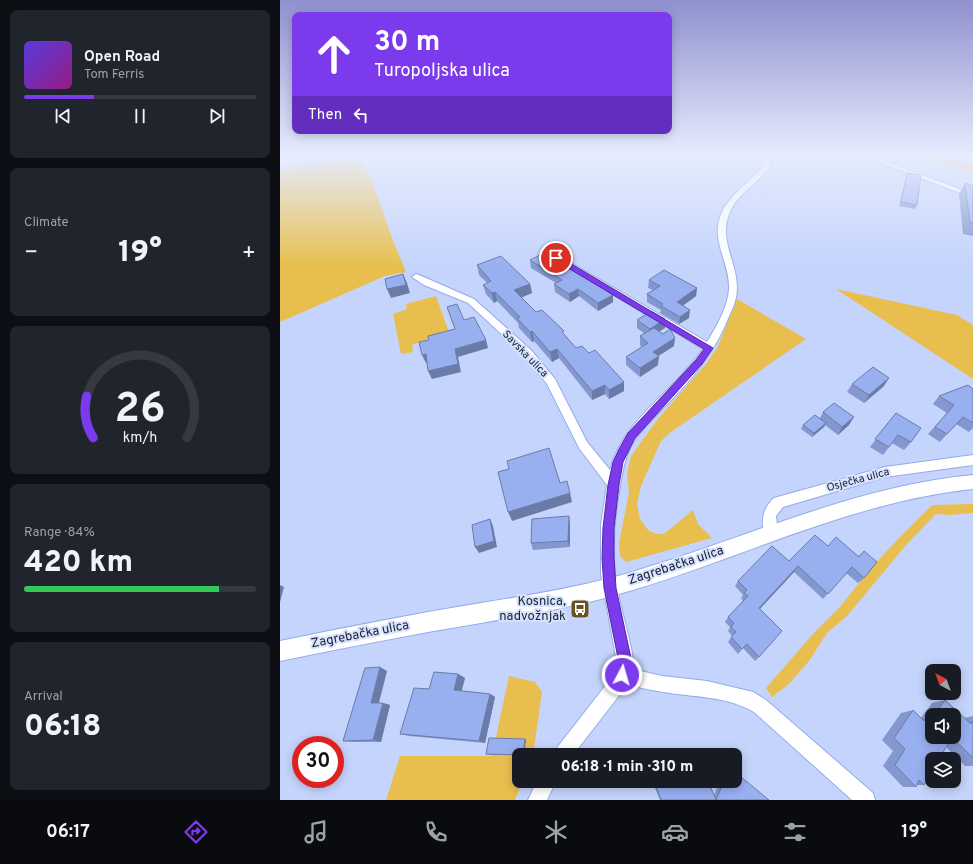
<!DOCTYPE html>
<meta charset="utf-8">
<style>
:root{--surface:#171b24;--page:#20242c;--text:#f1f3f6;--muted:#9ea1a6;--line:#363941;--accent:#7c3aed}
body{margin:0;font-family:Overpass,sans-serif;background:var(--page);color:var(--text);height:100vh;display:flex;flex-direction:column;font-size:15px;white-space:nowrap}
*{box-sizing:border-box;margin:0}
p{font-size:13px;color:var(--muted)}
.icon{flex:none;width:22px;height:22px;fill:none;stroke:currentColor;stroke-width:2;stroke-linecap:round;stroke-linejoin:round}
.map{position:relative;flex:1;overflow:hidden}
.panel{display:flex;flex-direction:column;gap:10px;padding:10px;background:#0d0f14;width:280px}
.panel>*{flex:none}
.top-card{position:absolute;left:12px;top:12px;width:380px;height:122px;border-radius:8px;box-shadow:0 2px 10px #0003;background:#7c3aed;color:#fff;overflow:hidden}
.needle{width:26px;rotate:319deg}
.tools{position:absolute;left:645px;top:664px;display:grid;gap:8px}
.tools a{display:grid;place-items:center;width:36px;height:36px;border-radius:8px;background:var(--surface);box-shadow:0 2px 10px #0003;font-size:20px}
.speed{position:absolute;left:12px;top:736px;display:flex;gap:8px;font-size:20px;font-weight:700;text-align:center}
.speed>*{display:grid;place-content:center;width:52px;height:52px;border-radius:50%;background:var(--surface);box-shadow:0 2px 10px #0003;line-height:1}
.speed .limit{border:6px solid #d22;background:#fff;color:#111}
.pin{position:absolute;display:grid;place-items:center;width:34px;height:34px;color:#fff;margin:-17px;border:2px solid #fff;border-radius:50%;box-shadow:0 1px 4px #0007}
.me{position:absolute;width:44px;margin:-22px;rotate:6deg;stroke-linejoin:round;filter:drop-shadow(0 0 3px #0008)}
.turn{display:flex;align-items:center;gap:14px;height:84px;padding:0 16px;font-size:18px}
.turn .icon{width:52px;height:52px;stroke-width:2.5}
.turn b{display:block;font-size:28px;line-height:34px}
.then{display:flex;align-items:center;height:38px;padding:0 16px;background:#0003;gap:8px;font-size:15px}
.big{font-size:30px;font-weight:800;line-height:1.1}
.panel .widget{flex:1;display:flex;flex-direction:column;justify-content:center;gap:6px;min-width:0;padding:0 14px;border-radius:8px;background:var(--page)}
.panel .dial{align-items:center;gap:0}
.dial svg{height:104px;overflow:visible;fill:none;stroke:var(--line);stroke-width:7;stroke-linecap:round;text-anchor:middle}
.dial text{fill:var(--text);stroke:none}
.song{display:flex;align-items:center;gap:12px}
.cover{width:48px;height:48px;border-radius:6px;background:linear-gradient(135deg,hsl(250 70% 55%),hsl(310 70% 35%))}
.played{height:4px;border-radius:2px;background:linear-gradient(90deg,var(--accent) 30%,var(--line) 30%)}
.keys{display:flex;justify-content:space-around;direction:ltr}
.heat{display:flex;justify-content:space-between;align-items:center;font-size:22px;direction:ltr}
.charge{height:6px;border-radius:3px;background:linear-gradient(90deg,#34c759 84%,var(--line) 0)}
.trip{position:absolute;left:232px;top:748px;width:230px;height:40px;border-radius:8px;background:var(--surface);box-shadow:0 2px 10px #0003;font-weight:800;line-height:40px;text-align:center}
.dock{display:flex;height:64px;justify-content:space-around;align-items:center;background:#090b0e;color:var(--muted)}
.dock .icon{width:28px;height:28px}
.dock .current{color:var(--accent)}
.dock b{font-size:18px;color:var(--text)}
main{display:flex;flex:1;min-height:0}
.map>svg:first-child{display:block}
</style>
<main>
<section class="panel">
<div class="widget">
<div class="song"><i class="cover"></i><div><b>Open Road</b><p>Tom Ferris</p></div></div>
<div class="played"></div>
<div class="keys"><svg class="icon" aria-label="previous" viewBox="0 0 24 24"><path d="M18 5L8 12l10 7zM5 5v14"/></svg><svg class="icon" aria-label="pause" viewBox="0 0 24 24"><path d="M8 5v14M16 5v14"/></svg><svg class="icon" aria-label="next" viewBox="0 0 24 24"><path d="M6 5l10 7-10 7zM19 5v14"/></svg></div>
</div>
<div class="widget"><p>Climate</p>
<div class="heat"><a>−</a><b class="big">19°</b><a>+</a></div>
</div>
<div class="widget dial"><svg viewBox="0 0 100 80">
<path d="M14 69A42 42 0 1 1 86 69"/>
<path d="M14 69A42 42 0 0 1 9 37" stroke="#7c3aed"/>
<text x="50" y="56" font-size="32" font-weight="700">26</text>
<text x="50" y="72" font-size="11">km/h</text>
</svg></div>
<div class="widget"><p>Range · 84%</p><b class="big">420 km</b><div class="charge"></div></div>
<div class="widget"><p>Arrival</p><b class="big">06:18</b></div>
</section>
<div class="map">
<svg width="693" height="800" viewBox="0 0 693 800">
<rect width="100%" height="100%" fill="#c5d4fc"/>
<g fill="#e8bf4f">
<polygon points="633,154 653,154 693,160 693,173"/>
<polygon points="82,155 86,160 81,161 91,178 112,238 126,272 105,276 0,322 0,171 61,158"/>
<polygon points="556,289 677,315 693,325 693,379"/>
<polygon points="156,296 169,332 132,345 133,352 121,354 113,314 127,309 126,304"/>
<polygon points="457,299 526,339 391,432 381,441 361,486 357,504 360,519 368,530 376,534 384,534 413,510 418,524 432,538 346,562 340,556 339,543 349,492 347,473 351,456 377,420 426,364 437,348"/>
<polygon points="693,504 693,513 670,515 656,514 626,545 567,616 547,633 529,661 509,684 492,697 486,688 532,635 559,608 591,568 618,539 652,505"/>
<polygon points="229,676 255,682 262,692 253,755 239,755 239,781 243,781 235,800 106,800 120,756 212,756"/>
</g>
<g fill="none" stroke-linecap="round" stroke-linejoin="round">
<defs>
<g id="minor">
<path d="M483,154h6l1,10 -2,5c-12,16 -32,26 -39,45 -10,27 8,48 8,74 0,9 -3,18 -7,26 -12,31 -30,56 -53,80 -13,14 -29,28 -41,44 -11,15 -13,32 -16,48 -6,33 -9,69 -3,102 4,22 11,43 15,65l1,10 -1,6 30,7 45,5 46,11 13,8 107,93 2,7h-23l-98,-88c-27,-16 -61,-15 -91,-20 -13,-2 -25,-5 -37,-8l-5,9 -48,62h-20l3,-6 53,-68 6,-9 2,-9 -16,-89v-49l6,-40 -28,-37 -32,-64 -24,-30 -55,-51 -44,-18 -12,-8 4,-3 3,1 55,24 57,51 24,29 32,63 23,28c13,-51 65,-79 93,-121l-151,-91 1,-2h6l148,86c9,-15 21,-35 22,-53 1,-27 -19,-48 -8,-75 8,-19 28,-31 41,-46l2,-4z"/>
<polygon points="578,154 586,154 693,194 693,198"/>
<path d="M693,455v10l-88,12 -102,30 -7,9 2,18 -2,5 -5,2 -5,-2c-6,-16 -4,-30 8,-41l111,-31z"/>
<polygon points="257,781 276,781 267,800 248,800"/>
</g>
<path id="tertiary" d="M693,475v14c-126,13 -241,74 -361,107 -43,12 -87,19 -131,27 -67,11 -134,24 -201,38v-20c67,-14 134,-27 201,-38 44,-7 87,-14 130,-25 121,-33 236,-91 362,-103z"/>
<polygon id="trunk" points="27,154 47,154 42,157 0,165 0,159"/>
<polygon id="motorway" points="658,154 693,154 693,162 664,157 660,156"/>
</defs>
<use href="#minor" stroke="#94abea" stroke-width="2"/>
<use href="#tertiary" stroke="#94abea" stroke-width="2"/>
<use href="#trunk" stroke="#94abea" stroke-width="2"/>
<use href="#motorway" stroke="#94abea" stroke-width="2"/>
<use href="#minor" fill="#fff" fill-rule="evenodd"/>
<use href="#tertiary" fill="#fff" fill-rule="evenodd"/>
<use href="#trunk" fill="#fff" fill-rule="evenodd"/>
<use href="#motorway" fill="#fff" fill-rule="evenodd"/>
</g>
<g fill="#8497ce" fill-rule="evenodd">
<polygon points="627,173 637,205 635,209 619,206 626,177"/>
<polygon points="685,183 693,186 693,236 683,234 679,194"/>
<polygon points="250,260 333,302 318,311 299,296 290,302 275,292 274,284 276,283 251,268"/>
<polygon points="197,265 250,284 252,293 241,297 256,312 285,336 296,348 344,391 329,399 325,394 312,400 279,358 272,362 254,341 252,342 239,328 238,323 217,301 214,303 206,294 203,285 207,283 199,275"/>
<polygon points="369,280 417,288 416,296 403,306 409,318 399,324 380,313 381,310 367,302 367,294 373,290 368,288"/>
<polygon points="385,319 385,328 379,331 394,346 378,356 378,365 360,377 346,365 346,357 362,347 360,345 360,336 365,334 357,328 357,320"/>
<polygon points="572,384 604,386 584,403 567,392"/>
<polygon points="693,389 693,428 689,432 676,424 660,442 648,434 667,413 653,404 659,396"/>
<polygon points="543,412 569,425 558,435 545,425 544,427 532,437 521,429 523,425 540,418"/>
<polygon points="616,413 631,442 624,450 612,443 603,455 590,447"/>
<polygon points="290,523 290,547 253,550 251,543"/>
<polygon points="548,546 579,556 584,551 584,578 578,583 566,573 543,599 514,572 480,609 479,657 475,661 463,648 458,654 448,642 452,636 448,631 450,627 445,622 448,617 463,601 461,598 463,595 455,586 458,581"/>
<polygon points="107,671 99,703 103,703 110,705 101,742 72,742 63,741"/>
<polygon points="178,674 185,678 181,691 210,694 215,697 205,743 129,736 120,734 149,689"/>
<path d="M665,700l19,18 9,-2v50h-8l-19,-19 -22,38h-7l-1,2h-13l-20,-21 10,-15 -11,-11 19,-27 12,-3 8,8 11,-15zM652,715h22l-22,22z"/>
<polygon points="245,739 246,740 244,755 208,755 206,754"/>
<polygon points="372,781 428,781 434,795 440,781 455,781 489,800 380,800"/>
</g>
<g fill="#6b7ba8">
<polygon points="123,274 127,283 130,293 111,298 107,289"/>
<polygon points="250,284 252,293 236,300 234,290"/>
<polygon points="417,288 416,296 396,310 397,302"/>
<polygon points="298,289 299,296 290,302 289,294"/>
<polygon points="215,292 217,301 214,303 212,293"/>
<polygon points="333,295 333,302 318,311 318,303"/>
<polygon points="410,310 409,318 399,324 400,317"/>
<polygon points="385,319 385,328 370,337 370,329"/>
<polygon points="252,331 254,341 252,342 250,332"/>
<polygon points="395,338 394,346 372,360 373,352"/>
<polygon points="206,340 208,348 178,357 181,372 152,379 148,371 175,349"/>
<polygon points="277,349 279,358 272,362 270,352"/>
<polygon points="146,354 149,362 146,363 142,355"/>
<polygon points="379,356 378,365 360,377 360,368"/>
<polygon points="609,378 604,386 584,403 589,395"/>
<polygon points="344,382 344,391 329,399 329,390"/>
<polygon points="325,385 325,394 312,400 312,391"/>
<polygon points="574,417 569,425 558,435 562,427"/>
<polygon points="546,423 544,427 532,437 534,433"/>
<polygon points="290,493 292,502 232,521 228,512"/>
<polygon points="289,516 290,523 290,547 288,541"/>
<polygon points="210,519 213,526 217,547 199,553 195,547"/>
<polygon points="518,566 514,572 476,613 479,608"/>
<polygon points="0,585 4,587 0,602"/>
<polygon points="100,667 107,671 98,705 91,703"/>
<polygon points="178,674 185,678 181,694 174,690"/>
<polygon points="210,694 215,697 205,743 199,741"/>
<polygon points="103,703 110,705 101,742 93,740"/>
<polygon points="245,739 246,740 244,755 243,755"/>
</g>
<g fill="#99b0f0" stroke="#6b7ba8">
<polygon points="627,173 641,175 637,205 621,202"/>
<polygon points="685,183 693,186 693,223 690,223"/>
<polygon points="264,253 311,280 333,295 318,303 298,289 289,294 274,284 282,280 250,260"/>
<polygon points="221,256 250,284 234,290 256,312 262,310 284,331 282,332 296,348 302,346 309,353 315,350 344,382 329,390 325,385 312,391 277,349 270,352 252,331 250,332 237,318 240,317 215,292 212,293 203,285 211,281 197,265"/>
<polygon points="384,270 417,288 397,302 410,310 400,317 381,306 383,304 367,294 380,286 369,280"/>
<polygon points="123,274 126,285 107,289 105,279"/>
<polygon points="177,304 184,320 194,317 206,340 175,349 178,364 148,371 146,354 142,355 139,342 149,340 148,336 175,329 167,307"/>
<polygon points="371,311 385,319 370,329 357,320"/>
<polygon points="374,328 383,334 390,329 395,338 373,352 379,356 360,368 346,357 368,343 360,336"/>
<polygon points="593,367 609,378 589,395 572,384"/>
<polygon points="688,385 693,389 693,423 683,417 667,434 655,427 674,405 659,396"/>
<polygon points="554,403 574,417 562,427 543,412"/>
<polygon points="616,413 641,428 631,442 618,435 609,447 595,439"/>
<polygon points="535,415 546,423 534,433 523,425"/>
<polygon points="269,448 280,483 287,481 290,493 228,512 218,472 229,469 227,461"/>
<polygon points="289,516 288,541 251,543 252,519"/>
<polygon points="210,519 214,541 195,547 192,525"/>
<polygon points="535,535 548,546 556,537 579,557 584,551 597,562 584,578 572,567 548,594 518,566 479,608 502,631 479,657 467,644 462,649 451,637 456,632 451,627 454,623 448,617 468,596 464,593 467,590 458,581 492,546 509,561"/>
<polygon points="100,667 91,703 103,703 93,740 63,741 85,668"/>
<polygon points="154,672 178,674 174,690 210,694 199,741 120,734 134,688 149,689"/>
<polygon points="665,700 691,724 693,721 693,758 672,737 659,759 652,759 652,771 644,785 639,780 636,787 615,765 625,749 614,738 633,710 644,721 645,718 649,722 652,718 652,737 674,737 674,715 654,715"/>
<polygon points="209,738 245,739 243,755 206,754"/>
<polygon points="414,750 416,755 405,755"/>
<polygon points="455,772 489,800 381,800 374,781 428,781 436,800 444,781 455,781"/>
</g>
<linearGradient id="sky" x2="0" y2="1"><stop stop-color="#8f90ce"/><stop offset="0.58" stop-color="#e5ecfe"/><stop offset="1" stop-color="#e5ecfe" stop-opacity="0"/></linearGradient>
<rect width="693" height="266" fill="url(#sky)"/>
<polygon fill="#7c3aed" stroke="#51269a" points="273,256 278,256 433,348 422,364 355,438 343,462 339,485 334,528 334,558 336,588 352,663 347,680 342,682 337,680 335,675 339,663 324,588 322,558 323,528 328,485 333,462 339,449 348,433 416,360 424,349 273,259"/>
<defs>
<symbol id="bus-square" viewBox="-11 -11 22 22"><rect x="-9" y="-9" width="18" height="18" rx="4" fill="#665321" stroke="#d7e2fc"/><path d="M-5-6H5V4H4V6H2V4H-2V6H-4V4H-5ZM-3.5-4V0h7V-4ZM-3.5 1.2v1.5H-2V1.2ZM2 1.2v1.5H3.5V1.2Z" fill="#fff"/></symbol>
</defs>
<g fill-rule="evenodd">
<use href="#bus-square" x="289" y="598" width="22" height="22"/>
</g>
<g text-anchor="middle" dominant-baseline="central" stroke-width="4" stroke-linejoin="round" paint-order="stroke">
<g font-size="11" fill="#171f37" stroke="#d7e2fc">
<text transform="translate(245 354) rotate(46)">Savska ulica</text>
<text transform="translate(578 480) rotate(-15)">Osječka ulica</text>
</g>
<g font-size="13" fill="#171f37" stroke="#d7e2fc">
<text transform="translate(396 566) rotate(-18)">Zagrebačka ulica</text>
<text transform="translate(80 635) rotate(-11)">Zagrebačka ulica</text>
</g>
<g font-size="13" fill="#171f37" stroke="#d7e2fc" text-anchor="end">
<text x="286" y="602">Kosnica,<tspan x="286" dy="15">nadvožnjak</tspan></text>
</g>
</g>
</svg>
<div class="tools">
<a><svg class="needle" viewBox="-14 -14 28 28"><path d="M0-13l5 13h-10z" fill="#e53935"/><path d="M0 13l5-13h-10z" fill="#9ea1a6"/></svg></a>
<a><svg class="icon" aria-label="sound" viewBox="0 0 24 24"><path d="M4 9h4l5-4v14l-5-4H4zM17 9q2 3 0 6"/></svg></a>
<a><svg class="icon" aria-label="layers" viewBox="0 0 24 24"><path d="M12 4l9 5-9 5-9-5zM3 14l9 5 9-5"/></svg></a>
</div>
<div class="speed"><div class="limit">30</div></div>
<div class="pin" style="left:276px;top:258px;background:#d93025"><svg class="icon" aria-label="arrive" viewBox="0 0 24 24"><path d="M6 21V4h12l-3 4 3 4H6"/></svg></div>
<svg class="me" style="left:342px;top:675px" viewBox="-20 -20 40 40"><circle r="17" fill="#7c3aed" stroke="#fff" stroke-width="3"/><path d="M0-11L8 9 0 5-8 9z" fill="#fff"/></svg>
<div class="trip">06:18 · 1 min · 310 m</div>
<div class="top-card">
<div class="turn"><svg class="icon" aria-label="ahead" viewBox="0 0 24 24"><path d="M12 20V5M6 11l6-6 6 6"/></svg><div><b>30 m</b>Turopoljska ulica</div></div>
<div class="then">Then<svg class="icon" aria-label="left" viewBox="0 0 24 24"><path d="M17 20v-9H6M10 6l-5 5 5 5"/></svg></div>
</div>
</div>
</main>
<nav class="dock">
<b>06:17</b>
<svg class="icon current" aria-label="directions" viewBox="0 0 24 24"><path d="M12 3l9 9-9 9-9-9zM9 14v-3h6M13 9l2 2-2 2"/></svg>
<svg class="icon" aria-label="music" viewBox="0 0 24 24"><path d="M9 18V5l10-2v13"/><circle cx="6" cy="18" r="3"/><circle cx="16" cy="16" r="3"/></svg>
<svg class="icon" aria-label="phone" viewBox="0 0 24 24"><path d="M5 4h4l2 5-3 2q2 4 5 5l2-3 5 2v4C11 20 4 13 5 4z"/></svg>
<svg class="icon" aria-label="climate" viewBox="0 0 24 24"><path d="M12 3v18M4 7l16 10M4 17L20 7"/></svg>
<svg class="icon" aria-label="car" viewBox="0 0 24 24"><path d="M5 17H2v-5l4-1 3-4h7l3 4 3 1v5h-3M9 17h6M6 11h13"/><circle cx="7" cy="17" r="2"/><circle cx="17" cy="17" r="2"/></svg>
<svg class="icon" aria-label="filters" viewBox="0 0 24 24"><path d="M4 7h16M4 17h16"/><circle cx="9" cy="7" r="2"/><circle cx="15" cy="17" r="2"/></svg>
<b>19°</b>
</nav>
